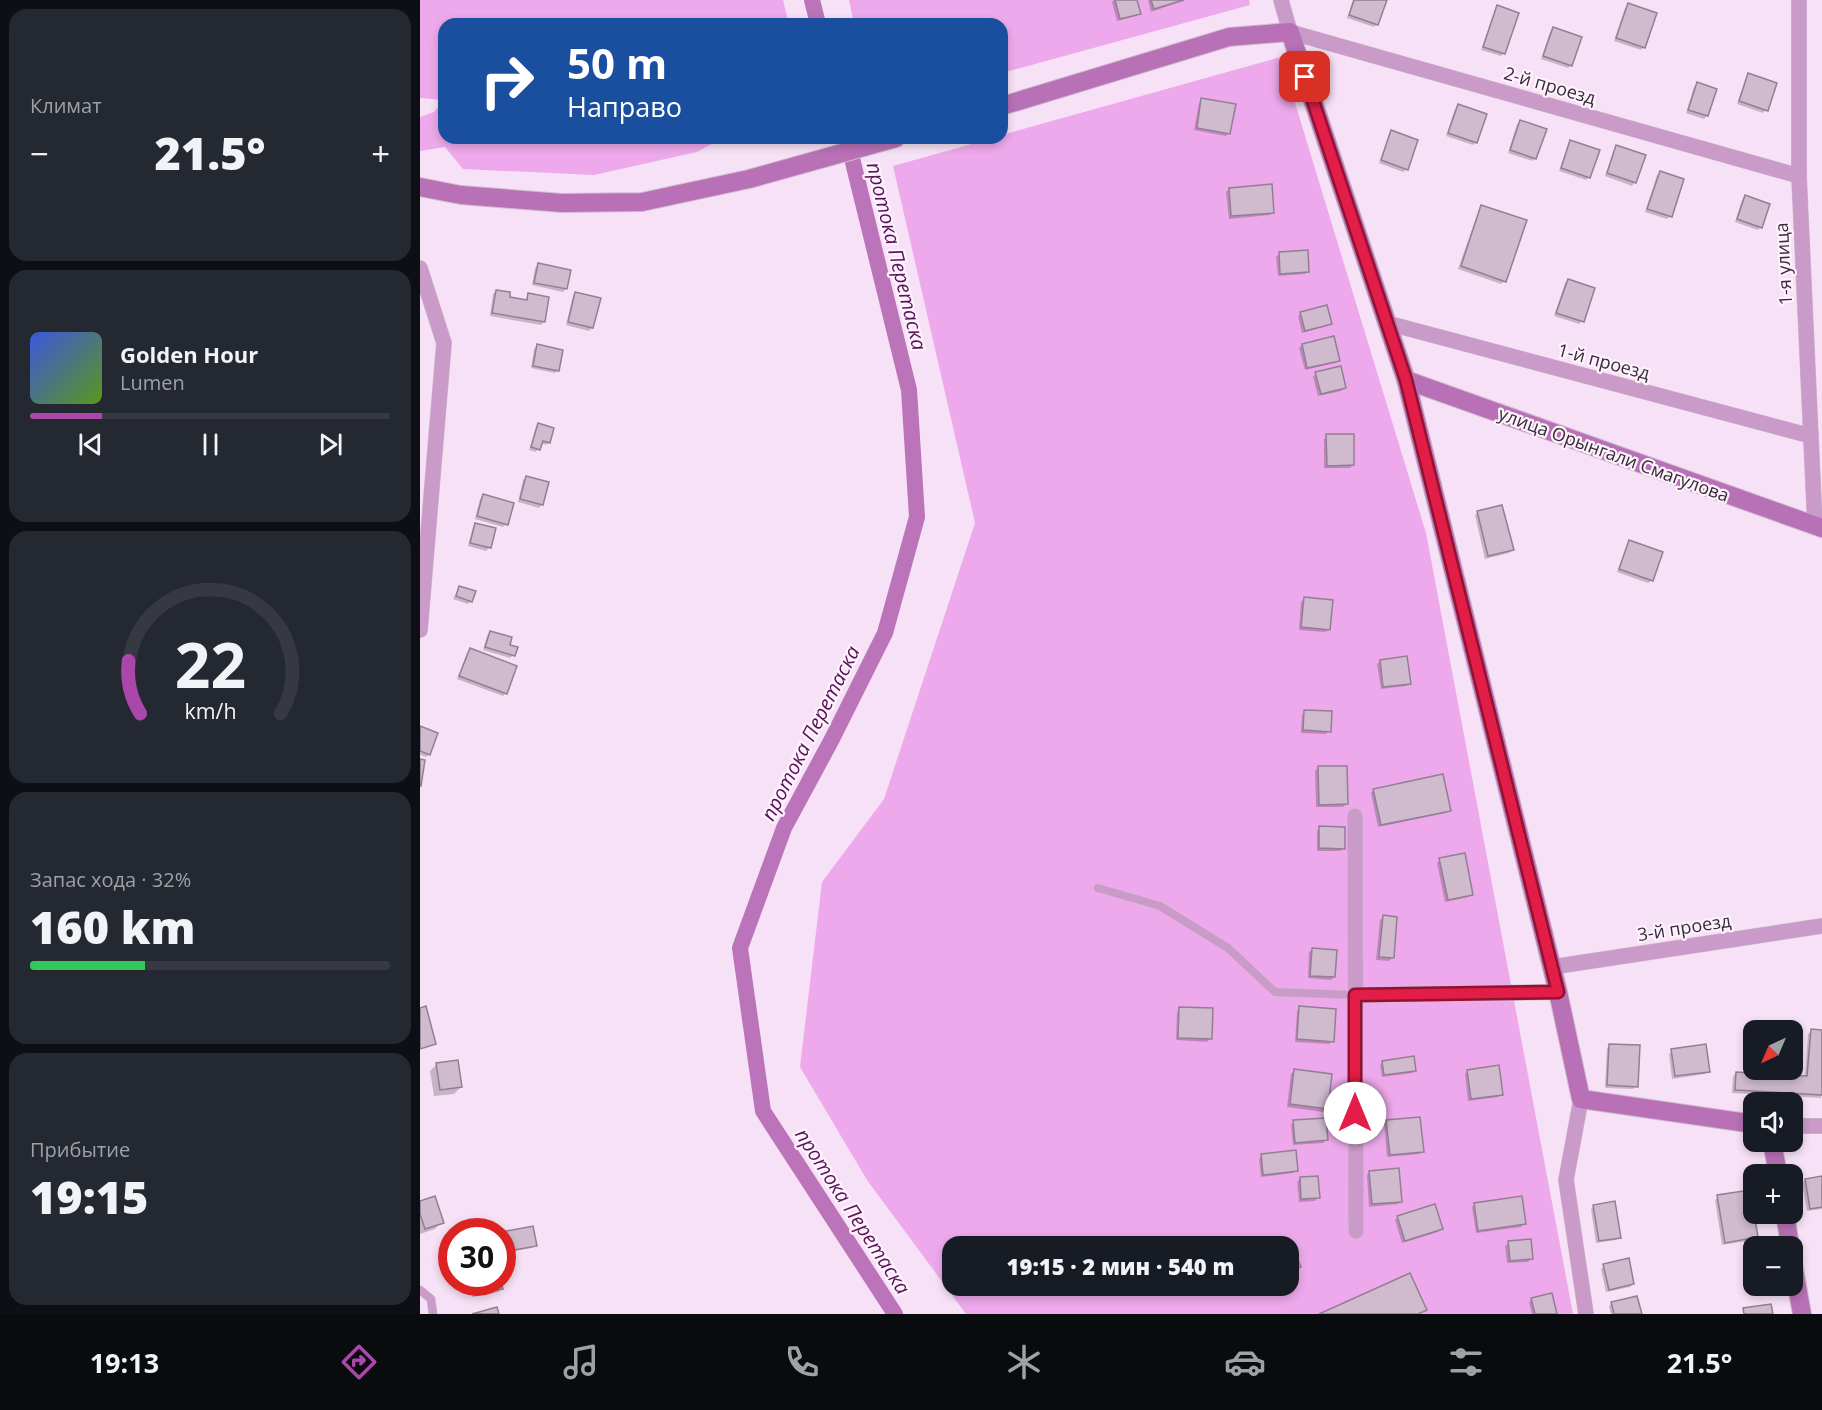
<!DOCTYPE html>
<html lang="ru">
<meta charset="utf-8">
<style>
:root{--surface:#171b24;--page:#242831;--text:#f1f3f6;--muted:#9ea1a6;--line:#363941;--accent:#ab46ab}
body{margin:0;font-family:"Open Sans",sans-serif;background:var(--page);color:var(--text);height:100vh;display:flex;flex-direction:column;font-size:22px;white-space:nowrap}
*{box-sizing:border-box;margin:0}
p{font-size:20px;color:var(--muted)}
.icon{flex:none;width:33px;height:33px;fill:none;stroke:currentColor;stroke-width:2;stroke-linecap:round;stroke-linejoin:round}
.map{position:relative;flex:1;overflow:hidden}
.panel{display:flex;flex-direction:column;gap:9px;padding:9px;background:#0d0f14;width:420px}
.panel>*{flex:none}
.guide{position:absolute;left:18px;top:18px;width:570px;height:126px;border-radius:18px;box-shadow:0 3px 9px #0003;background:#1a4fa0;color:#fff;overflow:hidden}
.needle{width:39px;rotate:224deg}
.tools{position:absolute;left:1323px;top:1020px;display:grid;gap:12px}
.tools a{display:grid;place-items:center;width:60px;height:60px;border-radius:12px;background:var(--surface);box-shadow:0 3px 9px #0003;font-size:30px}
.speed{position:absolute;left:18px;top:1218px;display:flex;gap:12px;font-size:30px;font-weight:700;text-align:center}
.speed>*{display:grid;place-content:center;width:78px;height:78px;border-radius:50%;background:var(--surface);box-shadow:0 3px 9px #0003;line-height:1}
.speed .limit{border:9px solid #d22;background:#fff;color:#111}
.pin{position:absolute;display:grid;place-items:center;width:51px;height:51px;color:#fff;margin:-26px;border-radius:12px;box-shadow:0 3px 9px #0006}
.me{position:absolute;width:66px;margin:-33px;rotate:0deg;stroke-linejoin:round;filter:drop-shadow(0 0 4px #0008)}
.turn{display:flex;align-items:center;gap:21px;height:126px;padding:0 30px;font-size:27px}
.turn .icon{width:78px;height:78px;stroke-width:2.5}
.turn b{display:block;font-size:42px;line-height:51px}
.big{font-size:45px;font-weight:800;line-height:1.1}
.panel .widget{flex:1;display:flex;flex-direction:column;justify-content:center;gap:9px;min-width:0;padding:0 21px;border-radius:18px;background:var(--page)}
.panel .dial{align-items:center;gap:0}
.dial svg{height:156px;overflow:visible;fill:none;stroke:var(--line);stroke-width:7;stroke-linecap:round;text-anchor:middle}
.dial text{fill:var(--text);stroke:none}
.song{display:flex;align-items:center;gap:18px}
.cover{width:72px;height:72px;border-radius:9px;background:linear-gradient(135deg,hsl(230 70% 55%),hsl(90 70% 35%))}
.played{height:6px;border-radius:3px;background:linear-gradient(90deg,var(--accent) 20%,var(--line) 20%)}
.keys{display:flex;justify-content:space-around;direction:ltr}
.heat{display:flex;justify-content:space-between;align-items:center;font-size:33px;direction:ltr}
.charge{height:9px;border-radius:4px;background:linear-gradient(90deg,#34c759 32%,var(--line) 0)}
.trip{position:absolute;left:522px;top:1236px;width:357px;height:60px;border-radius:18px;background:var(--surface);box-shadow:0 3px 9px #0003;font-weight:800;line-height:60px;text-align:center}
.tab-bar{display:flex;height:96px;justify-content:space-around;align-items:center;background:#090b0e;color:var(--muted)}
.tab-bar .icon{width:42px;height:42px}
.tab-bar .active{color:var(--accent)}
.tab-bar b{font-size:27px;color:var(--text)}
main{display:flex;flex:1;min-height:0}
.map>svg:first-child{display:block}
</style>
<main>
<section class="panel">
<div class="widget"><p>Климат</p>
<div class="heat"><a>−</a><b class="big">21.5°</b><a>+</a></div>
</div>
<div class="widget">
<div class="song"><i class="cover"></i><div><b>Golden Hour</b><p>Lumen</p></div></div>
<div class="played"></div>
<div class="keys"><svg class="icon" aria-label="previous" viewBox="0 0 24 24"><path d="M18 5L8 12l10 7zM5 5v14"/></svg><svg class="icon" aria-label="pause" viewBox="0 0 24 24"><path d="M8 5v14M16 5v14"/></svg><svg class="icon" aria-label="next" viewBox="0 0 24 24"><path d="M6 5l10 7-10 7zM19 5v14"/></svg></div>
</div>
<div class="widget dial"><svg viewBox="0 0 100 80">
<path d="M14 69A42 42 0 1 1 86 69"/>
<path d="M14 69A42 42 0 0 1 8 42" stroke="#ab46ab"/>
<text x="50" y="56" font-size="32" font-weight="700">22</text>
<text x="50" y="72" font-size="11">km/h</text>
</svg></div>
<div class="widget"><p>Запас хода · 32%</p><b class="big">160 km</b><div class="charge"></div></div>
<div class="widget"><p>Прибытие</p><b class="big">19:15</b></div>
</section>
<div class="map">
<svg width="1402" height="1314" viewBox="0 0 1402 1314">
<rect width="100%" height="100%" fill="#f7e1f6"/>
<g fill="#eda9eb" fill-rule="evenodd">
<polygon points="0,0 363,0 369,24 24,24 24,138 352,138 330,144 301,139 277,152 174,175 43,169 25,147 0,151 0,117 14,112 24,100 0,98"/>
<polygon points="429,0 829,0 830,5 582,73 582,24 434,24"/>
<path d="M861,57l145,476 147,781h-607l-99,-134 -67,-113 22,-185 62,-83 91,-276 -82,-357 100,-28h9v-3zM532,1246h336v40h-336z"/>
</g>
<g fill="#0003">
<polygon points="694,0 716,0 719,13 716,16 697,21 692,2"/>
<polygon points="728,0 765,0 731,12"/>
<polygon points="933,0 965,0 957,24 954,27 927,18"/>
<polygon points="1208,5 1224,47 1221,50 1194,41 1205,8"/>
<polygon points="1078,7 1084,53 1081,56 1061,50 1075,10"/>
<polygon points="1133,29 1151,65 1148,68 1121,59 1130,32"/>
<polygon points="1329,75 1346,110 1343,113 1317,104 1326,78"/>
<polygon points="1278,84 1295,90 1287,116 1284,119 1266,113 1274,87"/>
<polygon points="782,100 809,133 806,136 774,130 779,103"/>
<polygon points="1038,106 1056,142 1053,145 1026,136 1035,109"/>
<polygon points="1100,121 1115,158 1112,161 1088,153 1097,124"/>
<polygon points="972,132 987,169 983,172 959,163 969,135"/>
<polygon points="1151,142 1169,177 1166,180 1139,171 1148,145"/>
<polygon points="1197,147 1215,182 1212,186 1185,176 1194,150"/>
<polygon points="1240,172 1250,216 1247,219 1225,212 1237,175"/>
<polygon points="809,189 853,212 850,215 809,219 806,192"/>
<polygon points="1326,197 1341,227 1338,230 1315,222 1322,200"/>
<polygon points="1062,207 1085,281 1081,284 1038,269 1059,210"/>
<polygon points="859,254 888,271 885,274 858,276 856,257"/>
<polygon points="118,265 146,289 143,292 112,285 115,268"/>
<polygon points="1148,280 1162,321 1159,324 1134,316 1145,283"/>
<polygon points="76,291 88,298 105,301 108,295 124,322 121,325 70,316 73,294"/>
<polygon points="156,293 172,328 169,331 146,325 153,296"/>
<polygon points="881,313 910,323 907,326 882,333 878,316"/>
<polygon points="882,345 918,360 915,363 885,370 879,348"/>
<polygon points="117,346 138,370 135,373 111,368 114,349"/>
<polygon points="896,374 924,388 921,391 898,396 893,377"/>
<polygon points="119,424 129,442 126,445 121,443 116,452 109,450 116,427"/>
<polygon points="907,436 933,465 930,468 904,468 904,439"/>
<polygon points="106,477 122,504 119,508 98,502 103,480"/>
<polygon points="63,496 86,524 83,527 55,519 60,499"/>
<polygon points="1058,512 1092,550 1089,553 1065,559 1055,515"/>
<polygon points="56,524 74,529 69,548 66,551 48,546 53,527"/>
<polygon points="1210,542 1232,580 1228,583 1197,572 1207,545"/>
<polygon points="39,587 51,601 48,604 33,599"/>
<polygon points="884,599 909,629 905,632 879,630 881,602"/>
<polygon points="70,632 88,646 93,655 90,658 63,650 67,636"/>
<polygon points="50,650 86,693 83,696 37,679 47,653"/>
<polygon points="960,661 989,683 986,686 961,689 957,664"/>
<polygon points="885,712 909,731 906,734 881,733 882,715"/>
<polygon points="0,728 9,754 6,757 0,755"/>
<polygon points="898,768 926,804 923,807 896,807 895,771"/>
<polygon points="954,790 1029,810 1026,813 958,827 951,793"/>
<polygon points="900,828 924,848 920,851 897,851 897,831"/>
<polygon points="1020,860 1052,894 1049,897 1025,902 1017,863"/>
<polygon points="963,917 972,958 969,961 956,960 960,920"/>
<polygon points="893,949 914,977 911,980 888,978 889,952"/>
<polygon points="760,1008 790,1039 787,1042 756,1040 757,1012"/>
<polygon points="880,1008 913,1041 909,1044 875,1042 877,1011"/>
<polygon points="1391,1031 1402,1031 1401,1098 1312,1093 1313,1076 1316,1073 1385,1077 1388,1034"/>
<polygon points="1190,1045 1216,1086 1213,1089 1185,1088 1187,1048"/>
<polygon points="1252,1051 1288,1071 1285,1074 1252,1079 1249,1054"/>
<polygon points="963,1062 995,1070 992,1073 962,1077 960,1065"/>
<polygon points="17,1064 41,1087 34,1094 14,1096 10,1071"/>
<polygon points="874,1071 906,1108 903,1112 867,1107 871,1074"/>
<polygon points="1048,1071 1081,1094 1078,1097 1048,1101 1045,1074"/>
<polygon points="967,1121 1002,1151 999,1154 967,1157 964,1124"/>
<polygon points="874,1122 906,1140 903,1143 873,1145 871,1125"/>
<polygon points="842,1156 877,1170 873,1173 841,1177 839,1159"/>
<polygon points="950,1172 981,1201 978,1204 949,1207 947,1175"/>
<polygon points="880,1178 898,1198 895,1201 879,1202 877,1182"/>
<polygon points="1402,1178 1402,1209 1387,1211 1382,1183 1385,1180"/>
<polygon points="1298,1197 1336,1237 1333,1240 1302,1245 1295,1200"/>
<polygon points="0,1202 22,1222 15,1229 0,1234"/>
<polygon points="1055,1204 1104,1224 1101,1227 1056,1233 1052,1207"/>
<polygon points="1174,1206 1199,1237 1196,1240 1176,1243 1171,1209"/>
<polygon points="978,1217 1021,1229 1018,1232 982,1243 975,1220"/>
<polygon points="82,1233 115,1245 112,1248 82,1253"/>
<polygon points="1089,1243 1111,1259 1108,1262 1087,1263 1085,1246"/>
<polygon points="1184,1266 1213,1284 1210,1287 1186,1292 1181,1269"/>
<polygon points="49,1282 80,1282 81,1288 78,1292 52,1297"/>
<polygon points="1112,1299 1135,1314 1112,1314 1109,1302"/>
<polygon points="1192,1303 1221,1314 1191,1314 1189,1306"/>
</g>
<g fill="none" stroke-linecap="round" stroke-linejoin="round">
<g stroke="#bb74b9" stroke-width="16">
<polyline points="392,0 398,24"/>
<polyline points="427,138 489,390 497,517 465,633 412,739 364,828 320,948 343,1111 475,1314"/>
</g>
</g>
<g fill="#cfbace" stroke="#927f91" stroke-width="1.5">
<polygon points="695,0 717,0 721,14 700,19"/>
<polygon points="731,0 764,0 734,9"/>
<polygon points="934,0 967,0 958,25 929,15"/>
<polygon points="1208,3 1237,13 1225,48 1196,38"/>
<polygon points="1077,5 1099,13 1085,54 1063,47"/>
<polygon points="1133,27 1162,37 1152,66 1123,56"/>
<polygon points="1328,73 1357,83 1348,111 1319,101"/>
<polygon points="1277,82 1297,89 1288,116 1268,110"/>
<polygon points="781,98 816,104 810,134 777,128"/>
<polygon points="1038,104 1067,114 1057,143 1028,133"/>
<polygon points="1100,120 1127,129 1116,159 1090,150"/>
<polygon points="971,130 998,140 988,170 961,160"/>
<polygon points="1150,140 1180,150 1170,178 1141,168"/>
<polygon points="1196,145 1226,155 1216,183 1187,173"/>
<polygon points="1240,171 1264,179 1252,217 1227,209"/>
<polygon points="852,184 854,213 811,216 809,188"/>
<polygon points="1325,195 1350,204 1342,228 1317,219"/>
<polygon points="1061,205 1107,220 1086,282 1041,266"/>
<polygon points="888,250 889,272 860,274 859,252"/>
<polygon points="118,263 151,270 147,289 114,283"/>
<polygon points="1148,279 1175,288 1164,322 1136,313"/>
<polygon points="76,290 90,292 90,297 107,300 108,293 129,297 125,322 72,313"/>
<polygon points="155,292 181,298 173,328 148,322"/>
<polygon points="907,305 912,324 885,331 880,312"/>
<polygon points="914,336 920,361 887,368 882,344"/>
<polygon points="117,344 143,350 139,371 113,366"/>
<polygon points="921,366 926,388 901,394 895,372"/>
<polygon points="118,423 134,428 130,443 123,441 120,450 111,447"/>
<polygon points="906,434 934,434 934,465 907,466"/>
<polygon points="106,476 129,482 123,505 100,499"/>
<polygon points="63,494 94,503 88,525 57,516"/>
<polygon points="1082,505 1094,550 1068,556 1057,511"/>
<polygon points="55,523 76,528 71,548 50,543"/>
<polygon points="1209,540 1243,552 1233,581 1199,569"/>
<polygon points="39,586 56,591 52,602 36,596"/>
<polygon points="884,597 913,600 910,630 881,627"/>
<polygon points="70,631 92,637 90,645 98,647 95,656 65,647"/>
<polygon points="50,648 97,666 87,694 39,676"/>
<polygon points="987,656 991,684 963,687 960,660"/>
<polygon points="884,710 912,711 911,732 883,730"/>
<polygon points="0,726 18,733 10,755 0,751"/>
<polygon points="0,759 5,760 1,786 0,786"/>
<polygon points="898,766 927,766 928,804 899,805"/>
<polygon points="1023,774 1031,811 961,825 953,789"/>
<polygon points="899,826 925,827 925,849 899,848"/>
<polygon points="1045,853 1053,895 1028,900 1019,858"/>
<polygon points="963,915 977,917 974,958 959,957"/>
<polygon points="892,948 917,950 915,977 890,976"/>
<polygon points="6,1006 16,1044 0,1049 0,1008"/>
<polygon points="879,1006 916,1009 914,1042 877,1039"/>
<polygon points="759,1007 793,1008 792,1039 758,1038"/>
<polygon points="1391,1029 1402,1030 1402,1095 1315,1090 1316,1072 1387,1076"/>
<polygon points="1189,1044 1220,1045 1218,1087 1187,1085"/>
<polygon points="1286,1044 1290,1072 1255,1076 1251,1049"/>
<polygon points="994,1056 996,1071 964,1075 962,1061"/>
<polygon points="38,1060 42,1087 20,1090 16,1063"/>
<polygon points="1079,1065 1083,1095 1051,1099 1047,1070"/>
<polygon points="874,1069 912,1074 908,1109 870,1104"/>
<polygon points="1000,1117 1004,1152 970,1155 966,1120"/>
<polygon points="906,1118 908,1140 875,1143 873,1120"/>
<polygon points="876,1150 878,1171 843,1175 841,1154"/>
<polygon points="979,1168 982,1202 952,1204 949,1171"/>
<polygon points="898,1176 900,1198 881,1199 880,1177"/>
<polygon points="1402,1176 1402,1207 1390,1209 1385,1179"/>
<polygon points="1330,1190 1338,1237 1305,1243 1297,1195"/>
<polygon points="15,1196 24,1223 5,1229 0,1214 0,1201"/>
<polygon points="1102,1196 1106,1224 1058,1231 1054,1203"/>
<polygon points="1195,1201 1201,1238 1179,1241 1173,1205"/>
<polygon points="1015,1204 1023,1229 985,1241 977,1216"/>
<polygon points="113,1226 117,1246 82,1252 82,1232 81,1232"/>
<polygon points="1111,1239 1113,1259 1090,1261 1088,1241"/>
<polygon points="873,1249 881,1267 868,1273 868,1251"/>
<polygon points="1209,1258 1214,1284 1189,1290 1183,1264"/>
<polygon points="990,1273 1007,1310 998,1314 899,1314"/>
<polygon points="52,1282 81,1282 83,1289 55,1295"/>
<polygon points="1132,1293 1137,1314 1115,1314 1111,1298"/>
<polygon points="1217,1296 1222,1314 1194,1314 1191,1302"/>
<polygon points="1351,1304 1353,1314 1324,1314 1323,1308"/>
<polygon points="77,1307 79,1314 52,1314"/>
</g>
<g fill="none" stroke-linecap="round" stroke-linejoin="round">
<defs>
<g id="lane">
<polyline points="678,888 740,906 808,948 855,992 935,995"/>
<polyline points="0,1290 11,1299 13,1314"/>
</g>
<g id="street">
<polyline points="861,0 870,32 1379,176"/>
<polyline points="1379,0 1379,176 1395,526"/>
<polyline points="0,268 24,343 0,630"/>
<polyline points="967,323 1391,436"/>
<polyline points="935,816 936,1231"/>
<polyline points="1132,967 1402,926"/>
<polyline points="935,995 1138,992"/>
<polyline points="1161,1099 1146,1180 1166,1314"/>
<polyline points="1372,1126 1402,1126"/>
</g>
<g id="secondary">
<polyline points="582,106 809,37 870,32 986,380 1138,992 1161,1099 1334,1124"/>
<polyline points="0,187 41,195 142,203 222,202 329,179 476,138"/>
<polyline points="986,380 1402,528"/>
<polyline points="1352,1142 1358,1174"/>
<polyline points="1365,1214 1370,1246"/>
<polyline points="1372,1258 1382,1314"/>
</g>
</defs>
<use href="#lane" stroke="#d0bdcf" stroke-width="9"/>
<use href="#street" stroke="#d0bdcf" stroke-width="16"/>
<use href="#secondary" stroke="#d0bdcf" stroke-width="20"/>
<use href="#lane" stroke="#ca9ac8" stroke-width="8"/>
<use href="#street" stroke="#ca9ac8" stroke-width="15"/>
<use href="#secondary" stroke="#b871b7" stroke-width="18"/>
</g>
<g fill="none" stroke-linecap="round" stroke-linejoin="round">
<defs>
<polyline id="route" points="885,77 986,380 1138,992 935,995 935,1113"/>
</defs>
<use href="#route" stroke="#92132f" stroke-width="15"/>
<use href="#route" stroke="#e11d48" stroke-width="10"/>
</g>
<g text-anchor="middle" dominant-baseline="central" stroke-width="4.5" stroke-linejoin="round" paint-order="stroke">
<g font-size="18" fill="#352d35" stroke="#fff2fe">
<text transform="translate(1130 85) rotate(16)">2-й проезд</text>
<text transform="translate(1363 264) rotate(-93)">1-я улица</text>
<text transform="translate(1184 361) rotate(15)">1-й проезд</text>
<text transform="translate(1194 454) rotate(20)">улица Орынгали Смагулова</text>
<text transform="translate(1264 927) rotate(-9)">3-й проезд</text>
</g>
<g font-size="20" font-style="italic" fill="#551456" stroke="#fff2fe">
<text transform="translate(477 256) rotate(76)">протока Перетаска</text>
<text transform="translate(390 733) rotate(-63)">протока Перетаска</text>
<text transform="translate(433 1211) rotate(57)">протока Перетаска</text>
</g>
</g>
</svg>
<div class="tools">
<a><svg class="needle" viewBox="-14 -14 28 28"><path d="M0-13l5 13h-10z" fill="#e53935"/><path d="M0 13l5-13h-10z" fill="#9ea1a6"/></svg></a>
<a><svg class="icon" aria-label="sound" viewBox="0 0 24 24"><path d="M4 9h4l5-4v14l-5-4H4zM17 9q2 3 0 6"/></svg></a>
<a>+</a>
<a>−</a>
</div>
<div class="speed"><div class="limit">30</div></div>
<div class="pin" style="left:885px;top:77px;background:#d93025"><svg class="icon" aria-label="arrive" viewBox="0 0 24 24"><path d="M6 21V4h12l-3 4 3 4H6"/></svg></div>
<svg class="me" style="left:935px;top:1113px" viewBox="-20 -20 40 40"><circle r="19" fill="#fff"/><path d="M0-13L10 11 0 6-10 11z" fill="#e11d48"/></svg>
<div class="trip">19:15 · 2 мин · 540 m</div>
<div class="guide">
<div class="turn"><svg class="icon" aria-label="right" viewBox="0 0 24 24"><path d="M7 20v-9h11M14 6l5 5-5 5"/></svg><div><b>50 m</b>Направо</div></div>
</div>
</div>
</main>
<nav class="tab-bar">
<b>19:13</b>
<svg class="icon active" aria-label="directions" viewBox="0 0 24 24"><path d="M12 3l9 9-9 9-9-9zM9 14v-3h6M13 9l2 2-2 2"/></svg>
<svg class="icon" aria-label="music" viewBox="0 0 24 24"><path d="M9 18V5l10-2v13"/><circle cx="6" cy="18" r="3"/><circle cx="16" cy="16" r="3"/></svg>
<svg class="icon" aria-label="phone" viewBox="0 0 24 24"><path d="M5 4h4l2 5-3 2q2 4 5 5l2-3 5 2v4C11 20 4 13 5 4z"/></svg>
<svg class="icon" aria-label="climate" viewBox="0 0 24 24"><path d="M12 3v18M4 7l16 10M4 17L20 7"/></svg>
<svg class="icon" aria-label="car" viewBox="0 0 24 24"><path d="M5 17H2v-5l4-1 3-4h7l3 4 3 1v5h-3M9 17h6M6 11h13"/><circle cx="7" cy="17" r="2"/><circle cx="17" cy="17" r="2"/></svg>
<svg class="icon" aria-label="filters" viewBox="0 0 24 24"><path d="M4 7h16M4 17h16"/><circle cx="9" cy="7" r="2"/><circle cx="15" cy="17" r="2"/></svg>
<b>21.5°</b>
</nav>
